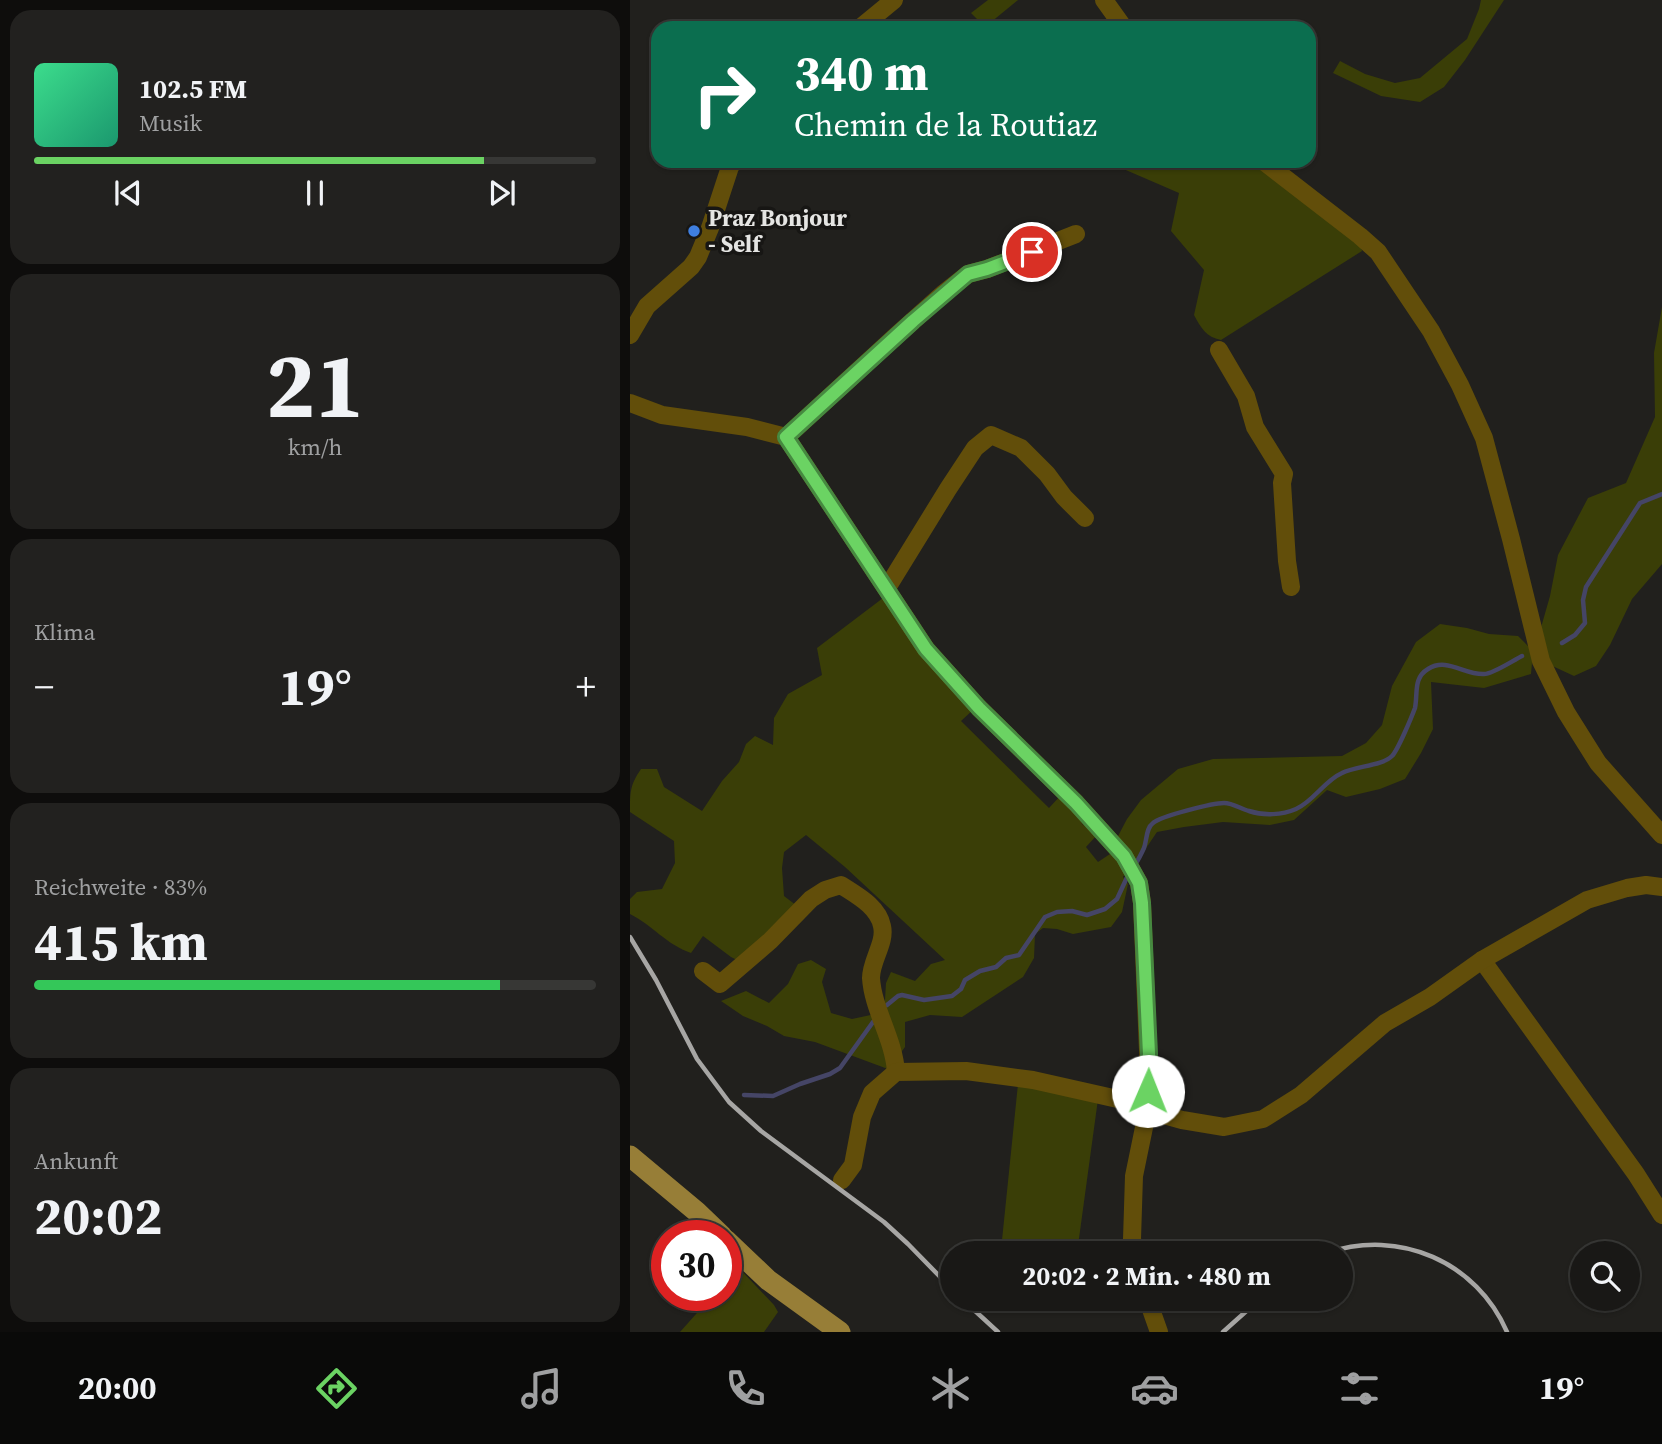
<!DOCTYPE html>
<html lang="de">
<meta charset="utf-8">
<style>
:root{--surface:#191816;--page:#22211f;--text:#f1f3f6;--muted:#9fa0a1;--line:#373735;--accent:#6bd363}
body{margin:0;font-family:"Source Serif 4",serif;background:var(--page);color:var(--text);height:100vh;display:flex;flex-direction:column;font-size:26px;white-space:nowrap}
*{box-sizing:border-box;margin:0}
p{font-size:23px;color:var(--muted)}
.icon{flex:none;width:38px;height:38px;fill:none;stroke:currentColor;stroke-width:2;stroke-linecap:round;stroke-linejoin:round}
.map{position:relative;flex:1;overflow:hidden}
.sheet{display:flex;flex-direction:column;gap:10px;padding:10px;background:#0e0d0c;width:630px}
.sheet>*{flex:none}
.guide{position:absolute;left:21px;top:21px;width:665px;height:147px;border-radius:21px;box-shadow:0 2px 5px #0004,0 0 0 2px var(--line);background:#0b6e4f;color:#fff;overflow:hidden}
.fabs{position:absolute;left:940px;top:1241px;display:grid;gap:14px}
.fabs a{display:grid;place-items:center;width:70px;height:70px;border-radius:50%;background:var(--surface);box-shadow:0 2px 5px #0004,0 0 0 2px var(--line);font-size:35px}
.speed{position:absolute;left:21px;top:1220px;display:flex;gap:14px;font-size:35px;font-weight:700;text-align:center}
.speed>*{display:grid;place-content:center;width:91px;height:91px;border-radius:50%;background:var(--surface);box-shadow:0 2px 5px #0004,0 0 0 2px var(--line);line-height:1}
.speed .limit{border:10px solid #d22;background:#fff;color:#111}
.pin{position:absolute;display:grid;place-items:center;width:60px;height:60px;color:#fff;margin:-30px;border:4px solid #fff;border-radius:50%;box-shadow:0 2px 7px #0007}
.me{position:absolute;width:77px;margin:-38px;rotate:1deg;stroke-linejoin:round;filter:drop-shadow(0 0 5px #0008)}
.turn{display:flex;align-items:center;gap:24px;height:147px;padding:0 28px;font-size:32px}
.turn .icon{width:91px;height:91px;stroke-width:2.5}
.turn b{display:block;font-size:49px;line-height:60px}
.big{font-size:52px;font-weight:700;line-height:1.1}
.sheet .tile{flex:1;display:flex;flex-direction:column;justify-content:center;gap:10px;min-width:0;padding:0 24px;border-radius:21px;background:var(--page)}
.sheet .dial{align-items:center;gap:0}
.dial b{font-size:91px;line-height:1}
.song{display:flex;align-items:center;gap:21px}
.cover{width:84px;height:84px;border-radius:10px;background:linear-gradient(135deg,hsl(150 70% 55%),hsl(160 70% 35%))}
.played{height:7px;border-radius:4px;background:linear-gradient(90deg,var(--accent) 80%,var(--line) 80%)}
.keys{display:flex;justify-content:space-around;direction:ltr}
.heat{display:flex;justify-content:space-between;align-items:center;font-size:38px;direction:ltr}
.charge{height:10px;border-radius:5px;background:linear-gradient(90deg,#34c759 83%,var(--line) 0)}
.trip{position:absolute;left:310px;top:1241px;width:413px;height:70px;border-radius:35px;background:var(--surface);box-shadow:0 2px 5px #0004,0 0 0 2px var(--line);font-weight:700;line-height:70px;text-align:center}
.dock{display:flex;height:112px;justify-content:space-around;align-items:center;background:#0a0a09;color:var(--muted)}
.dock .icon{width:49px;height:49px}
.dock .selected{color:var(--accent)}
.dock b{font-size:32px;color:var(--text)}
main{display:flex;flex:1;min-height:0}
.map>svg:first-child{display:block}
</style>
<main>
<section class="sheet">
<div class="tile">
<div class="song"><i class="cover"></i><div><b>102.5 FM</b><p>Musik</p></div></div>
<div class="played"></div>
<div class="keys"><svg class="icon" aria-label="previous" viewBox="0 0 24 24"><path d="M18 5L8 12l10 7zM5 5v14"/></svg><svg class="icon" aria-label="pause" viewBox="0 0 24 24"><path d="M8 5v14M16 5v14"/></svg><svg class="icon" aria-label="next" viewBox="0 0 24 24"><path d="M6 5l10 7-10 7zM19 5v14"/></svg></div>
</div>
<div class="tile dial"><b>21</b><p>km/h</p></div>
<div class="tile"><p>Klima</p>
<div class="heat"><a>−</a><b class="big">19°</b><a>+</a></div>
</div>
<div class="tile"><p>Reichweite · 83%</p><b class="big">415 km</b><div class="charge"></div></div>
<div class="tile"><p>Ankunft</p><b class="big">20:02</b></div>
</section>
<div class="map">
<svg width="1032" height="1332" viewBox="0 0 1032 1332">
<rect width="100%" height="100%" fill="#21201d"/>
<g fill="#3a3e07">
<polygon points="358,0 388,0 355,27 341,13"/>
<polygon points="851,0 874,0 835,60 814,87 790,102 751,96 703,73 710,61 735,74 765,83 790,78 837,39 849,9"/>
<path d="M475,161h150l105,82 2,8 -141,89c-15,-3 -20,-12 -27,-25l10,-45 -33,-39 8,-38z"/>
<polygon points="1032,307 1032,564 1002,599 980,645 966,666 944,676 916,663 910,631 920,596 928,555 958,498 996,483 1025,417 1024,353"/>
<path d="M253,598l91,111 -13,12 88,87 12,-13 17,16 4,13 15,11 -11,12 12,15 12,-8 17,16 -4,7 5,7 -6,28 -11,15 -38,7 -16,-5 -14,-1 -8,6 -1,24 -11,19 -61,40 -32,-2 -25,7v25l-9,12v13l-81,-30 -31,-6 -17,-10 -24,-10 -22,-15 25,-10 23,12 19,-19 10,-20 13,-4 15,9 -4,13 9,31 21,6 28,-6 5,-13 1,-17 5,-11 24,9 16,-17 14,-4 -100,-93 -39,-32 -22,17 -2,16 2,28 17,13 -56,55 -14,-7 -28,-21 -12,17c-24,-8 -39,-28 -61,-39v-15l7,-7 25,-3 13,-26 -1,-22 -44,-29c0,-20 0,-27 11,-43h16l7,18 38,24 20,-30 17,-19 7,-18 9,-8 18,9 1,-27 14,-24 34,-19 -5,-27z"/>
<polygon points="810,624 837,628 859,634 888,636 903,651 901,674 854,688 801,682 803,729 791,753 775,779 750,789 716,797 697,790 664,820 640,825 593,822 554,827 527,832 506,863 487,838 497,819 511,800 548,769 583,759 712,756 736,743 752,725 762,686 786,642"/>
<polygon points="388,1084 468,1099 447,1253 385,1253 371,1250"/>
<polygon points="108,1267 144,1305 148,1312 134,1332 50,1332 83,1295 96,1295 96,1281"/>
</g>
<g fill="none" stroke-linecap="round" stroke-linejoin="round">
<g stroke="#454566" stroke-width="4.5">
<polyline points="932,643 945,635 955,623 953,600 956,587 1010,503 1032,494"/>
<path d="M504,866c4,-5 7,-12 10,-18 3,-8 2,-20 9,-25 8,-7 60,-20 71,-20 9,0 17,6 25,8 15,5 33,4 47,-2 18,-8 28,-28 46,-36 13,-7 40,-7 50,-17 6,-6 20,-40 23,-48 3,-15 -2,-30 13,-39 19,-12 36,6 56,5 9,0 28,-13 38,-18"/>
<polyline points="257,1005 268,996 272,995 294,1000 322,996 331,989 335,980 350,971 366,967 376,958 389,955 415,917 427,912 442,911 457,915 475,909 487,899 499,873"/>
<polyline points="114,1095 143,1096 170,1084 200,1074 210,1068 243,1022"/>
</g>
<g stroke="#624e0a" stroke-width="18">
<polyline points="474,0 494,28"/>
<polyline points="230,28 264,0"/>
<polyline points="633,161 730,236 748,252 801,331 830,385 854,438 881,539 911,661 936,712 968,763 1032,835"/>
<polyline points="0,335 17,306 61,267 68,257 80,228 100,167 104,161"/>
<polyline points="589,350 616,396 625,427 654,474 652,483 657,561 661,587"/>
<polyline points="0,403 32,415 117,427 156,437 296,649 349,708 446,803 494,856 509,883 512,903 519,1075 518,1108 504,1176 502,1239 505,1253"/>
<polyline points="156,437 267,335 314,293 338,274 357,269 446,234"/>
<polyline points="257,588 318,489 345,448 361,435 391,448 417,474 434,497 455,518"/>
<polyline points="852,960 1006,1174 1032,1215"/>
<path d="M73,971l17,13 50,-43 41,-42 14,-9 16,-5c15,10 37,21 41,41 4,17 -11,34 -11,52 2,32 23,61 25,94"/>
<polyline points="212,1180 223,1165 232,1117 242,1093 266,1072 336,1071 403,1080 492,1100 534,1115 552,1120 594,1127 633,1119 671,1095 755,1023 800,997 852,960 957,900 997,888 1016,885 1032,887"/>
<polyline points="517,1298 529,1332"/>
</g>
<g stroke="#977e37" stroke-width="21">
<polyline points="0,1156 67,1212 92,1236"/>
<polyline points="96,1240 138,1280 210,1332"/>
</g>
<g stroke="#a7a6a4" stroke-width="4.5">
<polyline points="0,937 26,980 67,1059 99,1102 131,1131 254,1222 278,1244 322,1289"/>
<path d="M697,1253c72,-25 150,9 180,79"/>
<polyline points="331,1298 368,1332"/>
<polyline points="593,1332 631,1298"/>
</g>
</g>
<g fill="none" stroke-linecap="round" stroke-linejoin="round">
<defs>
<polyline id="route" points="402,252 357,269 338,274 283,321 156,437 296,649 349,708 446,803 494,856 509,883 512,903 519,1054 518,1091"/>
</defs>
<use href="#route" stroke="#468940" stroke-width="18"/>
<use href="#route" stroke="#6bd363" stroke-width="12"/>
</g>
<circle fill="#3f7fe0" stroke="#171614" stroke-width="2.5" cx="64" cy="231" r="7"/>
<g text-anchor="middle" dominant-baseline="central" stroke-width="7" stroke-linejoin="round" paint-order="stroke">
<g font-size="23" font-weight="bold" fill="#e5e5e3" stroke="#171614" text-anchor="start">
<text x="78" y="218">Praz Bonjour<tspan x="78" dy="26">- Self</tspan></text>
</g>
</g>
</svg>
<div class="fabs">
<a><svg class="icon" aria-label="search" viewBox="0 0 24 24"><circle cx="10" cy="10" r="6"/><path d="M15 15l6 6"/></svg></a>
</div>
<div class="speed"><div class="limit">30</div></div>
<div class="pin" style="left:402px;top:252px;background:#d93025"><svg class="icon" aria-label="arrive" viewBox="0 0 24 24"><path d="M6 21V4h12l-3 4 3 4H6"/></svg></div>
<svg class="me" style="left:518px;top:1091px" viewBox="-20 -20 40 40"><circle r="19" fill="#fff"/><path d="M0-13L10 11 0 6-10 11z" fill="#6bd363"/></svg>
<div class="trip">20:02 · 2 Min. · 480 m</div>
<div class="guide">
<div class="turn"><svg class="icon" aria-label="right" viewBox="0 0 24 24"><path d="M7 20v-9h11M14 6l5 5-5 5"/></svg><div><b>340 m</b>Chemin de la Routiaz</div></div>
</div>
</div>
</main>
<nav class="dock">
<b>20:00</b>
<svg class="icon selected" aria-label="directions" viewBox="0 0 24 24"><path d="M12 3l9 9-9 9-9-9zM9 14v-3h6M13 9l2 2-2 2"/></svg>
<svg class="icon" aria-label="music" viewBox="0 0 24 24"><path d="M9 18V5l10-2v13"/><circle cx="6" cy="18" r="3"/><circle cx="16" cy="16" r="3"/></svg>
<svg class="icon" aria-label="phone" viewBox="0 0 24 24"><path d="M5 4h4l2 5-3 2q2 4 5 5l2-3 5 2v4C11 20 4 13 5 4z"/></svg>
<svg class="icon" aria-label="climate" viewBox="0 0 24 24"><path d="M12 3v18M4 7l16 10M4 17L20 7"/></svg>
<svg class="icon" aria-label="car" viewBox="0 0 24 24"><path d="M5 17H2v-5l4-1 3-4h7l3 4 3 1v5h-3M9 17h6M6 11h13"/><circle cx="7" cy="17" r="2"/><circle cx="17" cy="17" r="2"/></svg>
<svg class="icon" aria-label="filters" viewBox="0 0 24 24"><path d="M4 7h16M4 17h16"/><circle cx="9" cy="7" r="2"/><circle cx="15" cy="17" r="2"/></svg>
<b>19°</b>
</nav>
